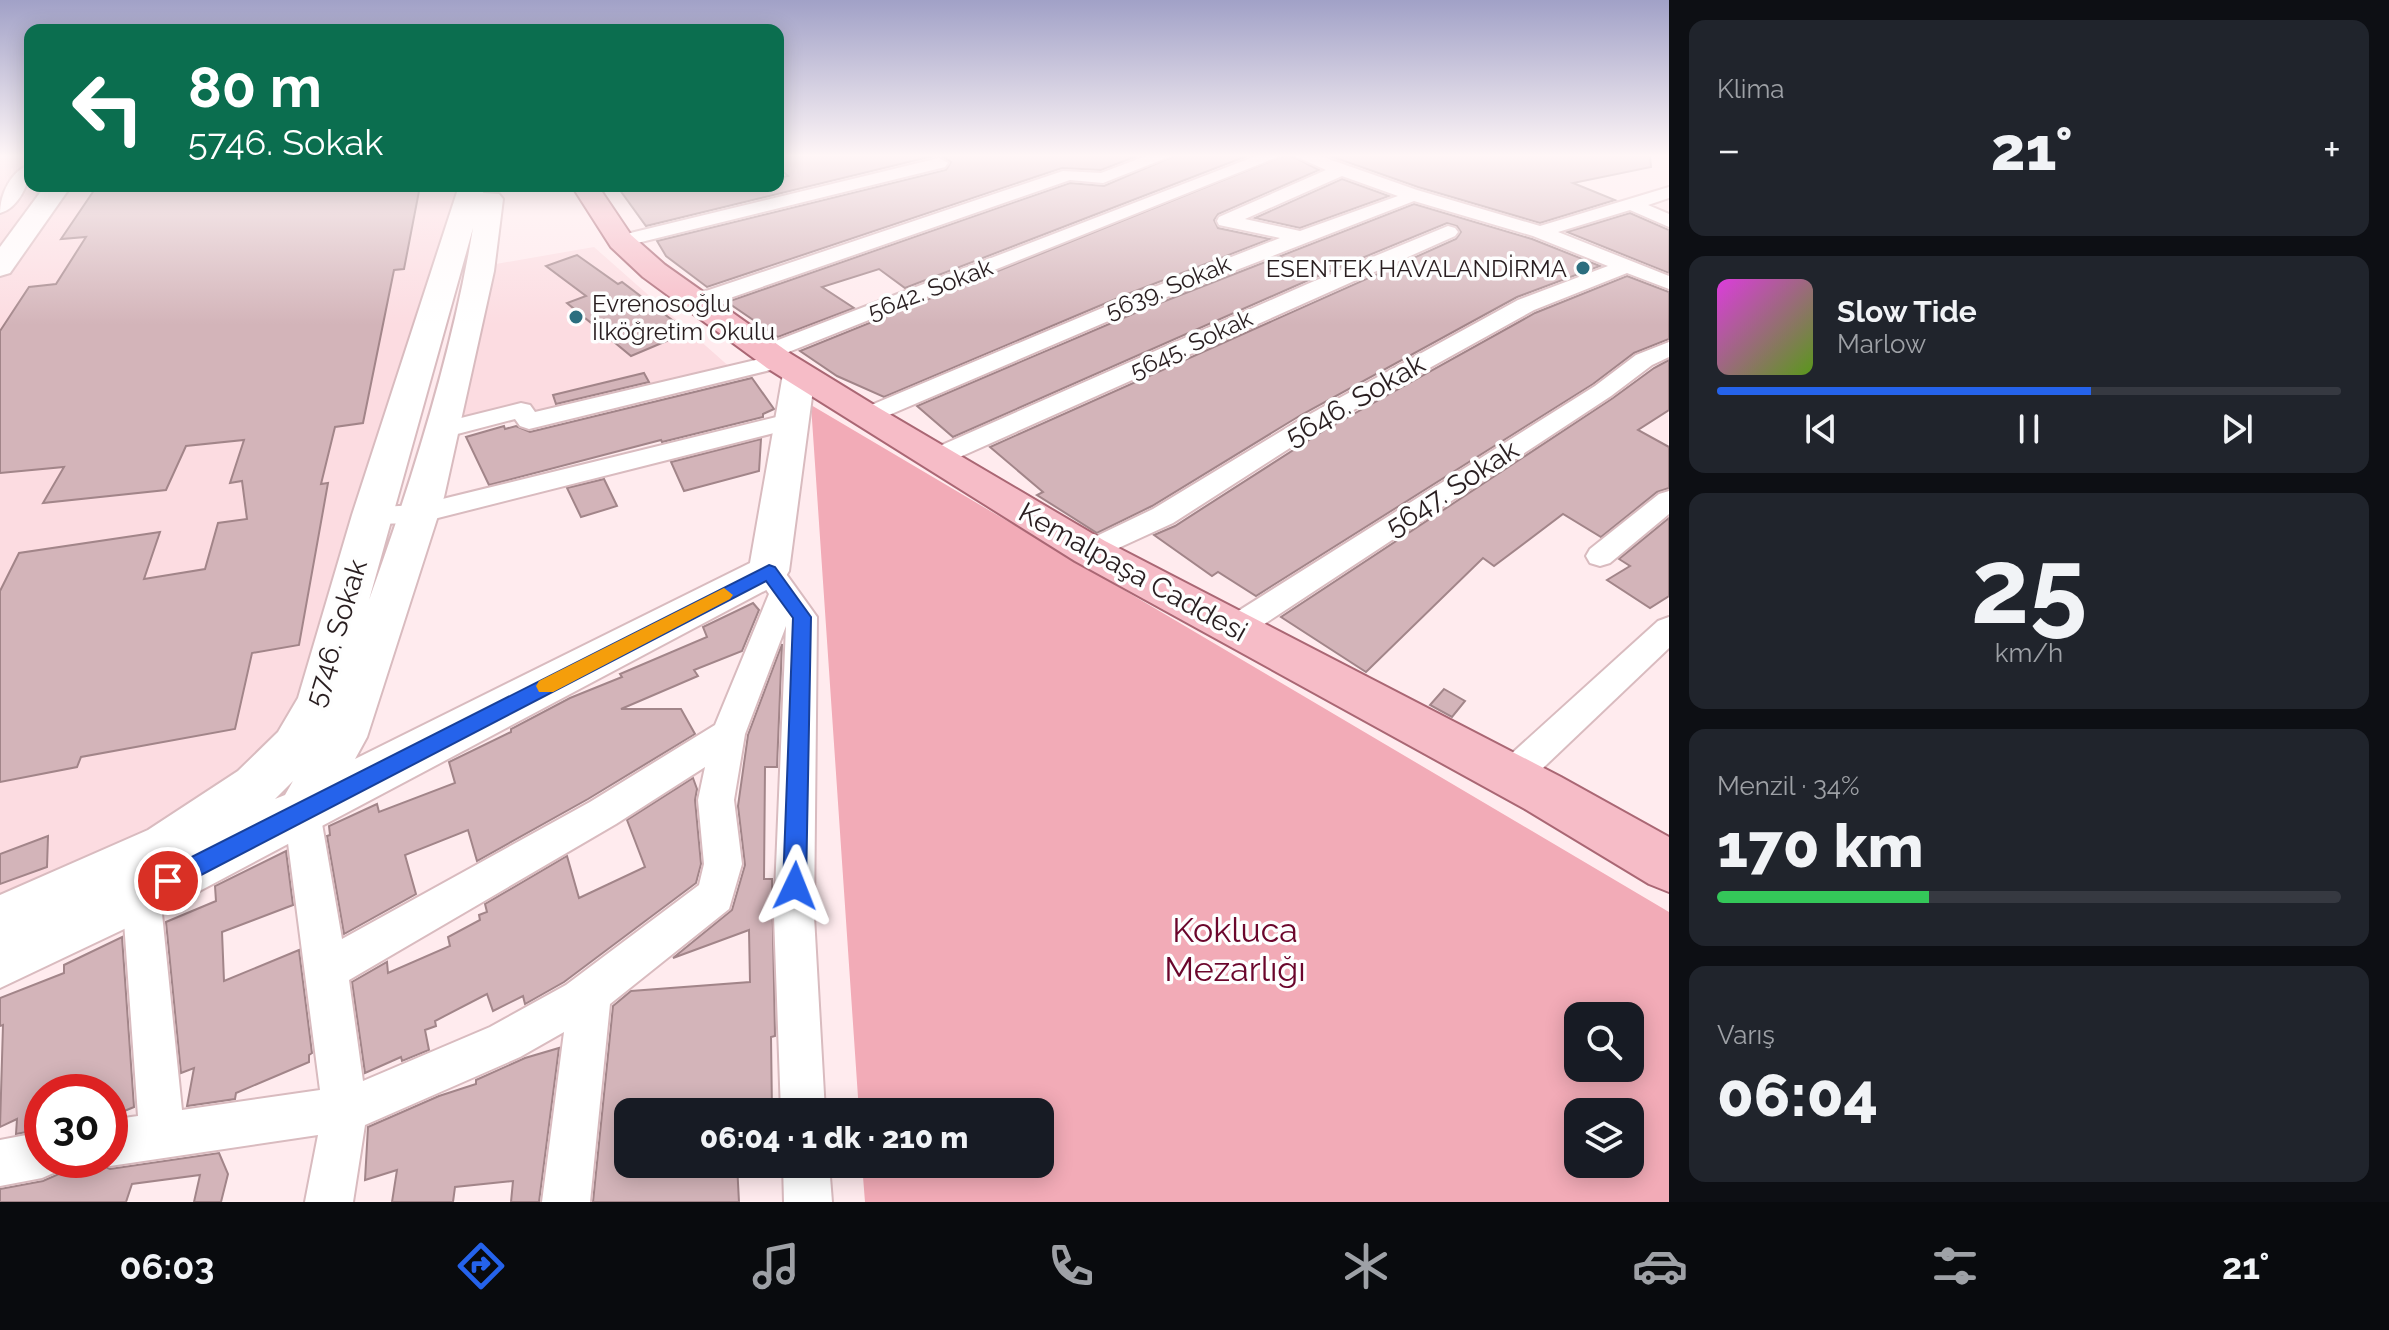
<!DOCTYPE html>
<html lang="tr">
<meta charset="utf-8">
<style>
:root{--surface:#171b24;--page:#20242c;--text:#f1f3f6;--muted:#9ea1a6;--line:#363941;--accent:#2563eb}
body{margin:0;font-family:Raleway,sans-serif;background:var(--page);color:var(--text);height:100vh;display:flex;flex-direction:column;font-size:30px;white-space:nowrap}
*{box-sizing:border-box;margin:0}
p{font-size:26px;color:var(--muted)}
.icon{flex:none;width:44px;height:44px;fill:none;stroke:currentColor;stroke-width:2;stroke-linecap:round;stroke-linejoin:round}
.map{position:relative;flex:1;overflow:hidden}
.side{display:flex;flex-direction:column;gap:20px;padding:20px;background:#0d0f14;width:720px}
.side>*{flex:none}
.banner{position:absolute;left:24px;top:24px;width:760px;height:168px;border-radius:16px;box-shadow:0 4px 20px #0003;background:#0b6e4f;color:#fff;overflow:hidden}
.fabs{position:absolute;left:1564px;top:1002px;display:grid;gap:16px}
.fabs a{display:grid;place-items:center;width:80px;height:80px;border-radius:16px;background:var(--surface);box-shadow:0 4px 20px #0003;font-size:40px}
.speed{position:absolute;left:24px;top:1074px;display:flex;gap:16px;font-size:40px;font-weight:700;text-align:center}
.speed>*{display:grid;place-content:center;width:104px;height:104px;border-radius:50%;background:var(--surface);box-shadow:0 4px 20px #0003;line-height:1}
.speed .limit{border:12px solid #d22;background:#fff;color:#111}
.pin{position:absolute;display:grid;place-items:center;width:68px;height:68px;color:#fff;margin:-34px;border:4px solid #fff;border-radius:50%;box-shadow:0 2px 8px #0007}
.me{position:absolute;width:88px;margin:-44px;rotate:2deg;stroke-linejoin:round;filter:drop-shadow(0 0 6px #0008)}
.turn{display:flex;align-items:center;gap:28px;height:168px;padding:0 32px;font-size:36px}
.turn .icon{width:104px;height:104px;stroke-width:2.5}
.turn b{display:block;font-size:56px;line-height:68px}
.big{font-size:60px;font-weight:800;line-height:1.1}
.side .card{flex:1;display:flex;flex-direction:column;justify-content:center;gap:12px;min-width:0;padding:0 28px;border-radius:16px;background:var(--page)}
.side .dial{align-items:center;gap:0}
.dial b{font-size:104px;line-height:1}
.song{display:flex;align-items:center;gap:24px}
.cover{width:96px;height:96px;border-radius:12px;background:linear-gradient(135deg,hsl(300 70% 55%),hsl(90 70% 35%))}
.played{height:8px;border-radius:4px;background:linear-gradient(90deg,var(--accent) 60%,var(--line) 60%)}
.keys{display:flex;justify-content:space-around;direction:ltr}
.heat{display:flex;justify-content:space-between;align-items:center;font-size:44px;direction:ltr}
.charge{height:12px;border-radius:6px;background:linear-gradient(90deg,#34c759 34%,var(--line) 0)}
.trip{position:absolute;left:614px;top:1098px;width:440px;height:80px;border-radius:16px;background:var(--surface);box-shadow:0 4px 20px #0003;font-weight:800;line-height:80px;text-align:center}
.menu{display:flex;height:128px;justify-content:space-around;align-items:center;background:#090b0e;color:var(--muted)}
.menu .icon{width:56px;height:56px}
.menu .on{color:var(--accent)}
.menu b{font-size:36px;color:var(--text)}
main{display:flex;flex:1;min-height:0}
.map>svg:first-child{display:block}
</style>
<main>
<div class="map">
<svg width="1669" height="1202" viewBox="0 0 1669 1202">
<rect width="100%" height="100%" fill="#ffebee"/>
<g fill="#fcdce1">
<polygon points="0,156 30,156 30,186 462,186 304,706 242,782 0,907"/>
<polygon points="594,247 732,369 539,416 511,405 455,419 490,265"/>
</g>
<path fill="#f2abb7" fill-rule="evenodd" d="M811,405l858,507v290h-804l-3,-38h178v-52h-181zM1578,1016h52v52h-52zM1578,1112h52v52h-52z"/>
<g fill="#d3b4b9" stroke="#a28589" stroke-width="2">
<polygon points="778,156 933,156 646,226 617,186 778,186 778,178 788,176 778,167"/>
<polygon points="942,156 1137,156 1101,170 1062,168 707,287 666,256 657,241 946,170 951,162"/>
<polygon points="1174,156 1247,156 905,288 879,269 822,287 854,308 778,337 727,302 1070,183 1104,186"/>
<polygon points="1283,156 1292,156 1319,170 1218,214 1214,220 1218,228 1270,239 1125,295 884,397 837,376 800,351"/>
<polygon points="1330,156 1650,156 1651,167 1573,183 1615,200 1540,223 1418,187"/>
<polygon points="1342,179 1389,196 1300,228 1255,218"/>
<polygon points="97,186 420,186 404,269 394,270 363,423 335,427 321,484 328,483 299,645 252,653 235,729 81,757 77,767 0,782 0,591 19,553 160,532 144,579 205,569 218,523 247,519 242,481 230,483 244,440 186,446 166,490 43,503 64,467 0,473 0,331 29,287 56,284 86,237 61,239"/>
<polygon points="1414,204 1532,239 1600,266 1517,297 1301,415 1152,506 1097,533 1037,495 1043,492 990,447 1456,239 1461,232 1457,226 1447,223 1311,279 953,437 917,406 1142,310"/>
<polygon points="1630,213 1669,230 1669,273 1567,232"/>
<polygon points="577,255 618,284 622,282 688,332 631,356 567,303 586,296 546,266"/>
<polygon points="1627,276 1669,292 1669,339 1634,353 1593,384 1256,596 1218,572 1212,576 1154,535 1175,526 1323,431 1535,313"/>
<polygon points="1669,360 1669,410 1638,430 1669,447 1669,488 1657,492 1601,537 1563,514 1494,566 1483,558 1366,672 1281,617 1613,398 1654,368"/>
<polygon points="644,373 649,382 556,404 553,395"/>
<polygon points="752,378 774,409 763,414 763,417 662,442 661,440 489,485 466,437 504,426 505,429 516,426 530,432"/>
<polygon points="761,439 759,471 684,491 671,462"/>
<polygon points="604,479 617,506 581,517 567,488"/>
<polygon points="1669,518 1669,596 1650,608 1607,580 1630,566 1619,559"/>
<polygon points="753,603 759,610 742,651 694,670 698,676 621,709 681,709 695,734 588,799 477,861 468,830 405,855 416,894 344,934 327,836 330,835 329,826 377,804 379,812 455,783 449,762 511,732 511,729 570,698 622,677 620,674 707,637 703,627"/>
<polygon points="782,644 777,767 765,767 764,879 772,879 775,1036 771,1037 772,1112 628,1112 628,1164 737,1164 739,1202 593,1202 613,1006 631,991 750,982 749,930 673,958 732,910 745,865 738,806 748,735"/>
<polygon points="1444,689 1465,701 1452,717 1430,705"/>
<polygon points="693,778 697,789 695,800 701,864 696,883 564,982 525,1004 523,996 493,1011 487,994 435,1021 436,1026 425,1030 429,1050 402,1061 401,1057 365,1073 352,982 387,962 388,973 450,946 448,937 480,920 479,915 487,912 485,904 567,856 579,898 645,867 627,820"/>
<polygon points="48,836 47,867 0,884 0,854"/>
<polygon points="286,851 293,905 222,932 224,981 299,950 312,1053 309,1055 309,1062 236,1093 235,1099 187,1106 194,1068 181,1073 166,922 216,901 215,886"/>
<polygon points="122,937 134,1107 110,1117 110,1092 42,1092 42,1129 16,1134 17,1119 0,1127 3,1025 0,1026 0,998 64,973 64,965"/>
<polygon points="559,1048 539,1202 511,1202 513,1181 455,1187 453,1202 392,1202 397,1170 365,1180 368,1127 439,1096 476,1084 476,1080 525,1058"/>
<polygon points="219,1153 228,1174 221,1202 194,1202 200,1175 132,1184 126,1202 0,1202 0,1189 43,1181 59,1174 62,1169 96,1163 110,1169"/>
</g>
<g fill="none" stroke-linecap="round" stroke-linejoin="round">
<defs>
<g id="street">
<polygon points="1146,156 1171,156 1103,183 1070,180 704,307 696,308 685,302 688,297 1063,171 1101,173"/>
<polygon points="1256,156 1280,156 781,355 791,361 787,366 529,429 520,426 515,419 442,438 433,435 429,430 433,425 521,403 530,405 535,412 764,358 757,352 760,347"/>
<path d="M1295,156h25l97,34 123,36 129,-39v11l-21,7 21,9v13l-39,-17 -72,22 111,44v13l-42,-16 -93,37 -213,118 -148,95 -83,38 -10,-3 -4,-7 4,-7 73,-35 150,-91 215,-118 90,-34 -75,-30 -119,-35 -273,106 -266,114h-18l-3,-5 3,-5 269,-113 154,-60 -61,-13 -2,-4 2,-4 107,-47zM1342,176l56,20 -98,35 -55,-12z"/>
<polygon points="939,158 948,163 945,167 621,247 611,241 614,237"/>
<path d="M30,165c0,17 -11,43 -30,48 0,-18 11,-43 30,-48z"/>
<polygon points="1448,226 1455,228 1458,232 1455,236 944,464 935,466 926,464 922,458 926,452 1312,282"/>
<polygon points="1669,342 1669,357 1652,365 1611,396 1246,636 1235,640 1224,636 1220,628 1224,620 1595,386 1636,355"/>
<polygon points="793,413 802,416 805,421 802,426 418,523 371,524 361,522 357,515 361,508 418,505"/>
<polygon points="1669,491 1669,514 1610,563 1600,566 1590,563 1586,556 1590,549 1659,494"/>
<path d="M774,568l10,3 33,46 -3,299 11,196h-44l-7,-196 12,-290 -41,108 -11,66 8,64 -13,45 -119,95 -20,198h-48l22,-170 -44,25 -155,68 -12,77h-48l13,-67 -208,31 -14,-6h14v-40l28,-4 -16,-222 5,-13 14,-5 14,5 5,13 22,216 138,-20 -36,-278 5,-11 13,-5 13,5 5,11 22,127 248,-137 125,-77 54,-131 -10,-15 5,-8zM705,767l-7,33 6,64 -5,21 -133,100 -76,42 -127,54 -14,-101 267,-156z"/>
<polygon points="1669,617 1669,648 1523,787 1511,791 1499,787 1493,776 1499,765 1658,621"/>
<polygon points="42,1132 42,1160 63,1160 58,1171 42,1178 0,1186 0,1140"/>
<polygon points="783,1164 829,1164 832,1202 784,1202"/>
</g>
<g id="secondary">
<polygon points="45,186 71,186 10,273 0,276 0,247"/>
<path d="M459,186h26l-2,7 16,1 4,5 -9,72 -50,226 -77,240 -12,22 395,-196 33,-189 4,-7 12,-3 12,3 4,7 -26,197 -6,10 -623,331 -160,76v-93l148,-65 90,-59 40,-39 20,-34 54,-183zM473,228c-20,123 -62,255 -104,372zM293,781l-8,14 -10,4z"/>
</g>
<polygon id="primary" points="572,186 598,186 631,235 665,265 791,354 879,408 1105,541 1561,777 1669,837 1669,892 1649,884 1525,809 1075,561 767,368 643,277 611,247"/>
</defs>
<use href="#street" stroke="#d9bbbf" stroke-width="4"/>
<use href="#secondary" stroke="#d9bbbf" stroke-width="4"/>
<use href="#primary" stroke="#aa6774" stroke-width="4"/>
<use href="#street" fill="#fff" fill-rule="evenodd"/>
<use href="#secondary" fill="#fff" fill-rule="evenodd"/>
<use href="#primary" fill="#f6bcc7" fill-rule="evenodd"/>
</g>
<linearGradient id="sky" x2="0" y2="1"><stop stop-color="#a1a1c7"/><stop offset="0.48" stop-color="#fff6f7"/><stop offset="1" stop-color="#fff6f7" stop-opacity="0"/></linearGradient>
<rect width="1669" height="325" fill="url(#sky)"/>
<polygon fill="#2563eb" stroke="#184099" stroke-width="2" points="769,565 775,567 811,617 806,886 803,894 795,897 787,894 783,886 793,618 766,581 176,888 168,892 160,888 157,881 160,873"/>
<polygon fill="#f59e0b" points="724,588 733,595 730,599 553,692 539,692 536,686 539,681"/>
<g fill="#2b6e7f" stroke="#fefefe" stroke-width="3">
<circle cx="1583" cy="268" r="8"/>
<circle cx="576" cy="317" r="8"/>
</g>
<g text-anchor="middle" dominant-baseline="central" stroke-width="7" stroke-linejoin="round" paint-order="stroke">
<g font-size="24" fill="#291e20" stroke="#fefefe" text-anchor="end">
<text x="1567" y="268">ESENTEK HAVALANDİRMA</text>
<text x="592" y="303" text-anchor="start">Evrenosoğlu<tspan x="592" dy="28">İlköğretim Okulu</tspan></text>
</g>
<g font-size="24" fill="#291e20" stroke="#fefefe">
<text transform="translate(1168 287) rotate(-22)">5639. Sokak</text>
<text transform="translate(930 289) rotate(-21)">5642. Sokak</text>
<text transform="translate(1191 344) rotate(-25)">5645. Sokak</text>
</g>
<g font-size="28" fill="#291e20" stroke="#fefefe">
<text transform="translate(1355 400) rotate(-30)">5646. Sokak</text>
<text transform="translate(1452 488) rotate(-33)">5647. Sokak</text>
<text transform="translate(1133 572) rotate(29)">Kemalpaşa Caddesi</text>
<text transform="translate(336 633) rotate(-73)">5746. Sokak</text>
</g>
<g font-size="34" fill="#6b062c" stroke="#fefefe">
<text x="1235" y="930">Kokluca<tspan x="1235" dy="39">Mezarlığı</tspan></text>
</g>
</g>
</svg>
<div class="fabs">
<a><svg class="icon" aria-label="search" viewBox="0 0 24 24"><circle cx="10" cy="10" r="6"/><path d="M15 15l6 6"/></svg></a>
<a><svg class="icon" aria-label="layers" viewBox="0 0 24 24"><path d="M12 4l9 5-9 5-9-5zM3 14l9 5 9-5"/></svg></a>
</div>
<div class="speed"><div class="limit">30</div></div>
<div class="pin" style="left:168px;top:881px;background:#d93025"><svg class="icon" aria-label="arrive" viewBox="0 0 24 24"><path d="M6 21V4h12l-3 4 3 4H6"/></svg></div>
<svg class="me" style="left:795px;top:886px" viewBox="-20 -20 40 40"><path d="M0-17L14 15 0 8-14 15z" fill="#2563eb" stroke="#fff" stroke-width="4"/></svg>
<div class="trip">06:04 · 1 dk · 210 m</div>
<div class="banner">
<div class="turn"><svg class="icon" aria-label="left" viewBox="0 0 24 24"><path d="M17 20v-9H6M10 6l-5 5 5 5"/></svg><div><b>80 m</b>5746. Sokak</div></div>
</div>
</div>
<section class="side">
<div class="card"><p>Klima</p>
<div class="heat"><a>−</a><b class="big">21°</b><a>+</a></div>
</div>
<div class="card">
<div class="song"><i class="cover"></i><div><b>Slow Tide</b><p>Marlow</p></div></div>
<div class="played"></div>
<div class="keys"><svg class="icon" aria-label="previous" viewBox="0 0 24 24"><path d="M18 5L8 12l10 7zM5 5v14"/></svg><svg class="icon" aria-label="pause" viewBox="0 0 24 24"><path d="M8 5v14M16 5v14"/></svg><svg class="icon" aria-label="next" viewBox="0 0 24 24"><path d="M6 5l10 7-10 7zM19 5v14"/></svg></div>
</div>
<div class="card dial"><b>25</b><p>km/h</p></div>
<div class="card"><p>Menzil · 34%</p><b class="big">170 km</b><div class="charge"></div></div>
<div class="card"><p>Varış</p><b class="big">06:04</b></div>
</section>
</main>
<nav class="menu">
<b>06:03</b>
<svg class="icon on" aria-label="directions" viewBox="0 0 24 24"><path d="M12 3l9 9-9 9-9-9zM9 14v-3h6M13 9l2 2-2 2"/></svg>
<svg class="icon" aria-label="music" viewBox="0 0 24 24"><path d="M9 18V5l10-2v13"/><circle cx="6" cy="18" r="3"/><circle cx="16" cy="16" r="3"/></svg>
<svg class="icon" aria-label="phone" viewBox="0 0 24 24"><path d="M5 4h4l2 5-3 2q2 4 5 5l2-3 5 2v4C11 20 4 13 5 4z"/></svg>
<svg class="icon" aria-label="climate" viewBox="0 0 24 24"><path d="M12 3v18M4 7l16 10M4 17L20 7"/></svg>
<svg class="icon" aria-label="car" viewBox="0 0 24 24"><path d="M5 17H2v-5l4-1 3-4h7l3 4 3 1v5h-3M9 17h6M6 11h13"/><circle cx="7" cy="17" r="2"/><circle cx="17" cy="17" r="2"/></svg>
<svg class="icon" aria-label="filters" viewBox="0 0 24 24"><path d="M4 7h16M4 17h16"/><circle cx="9" cy="7" r="2"/><circle cx="15" cy="17" r="2"/></svg>
<b>21°</b>
</nav>
